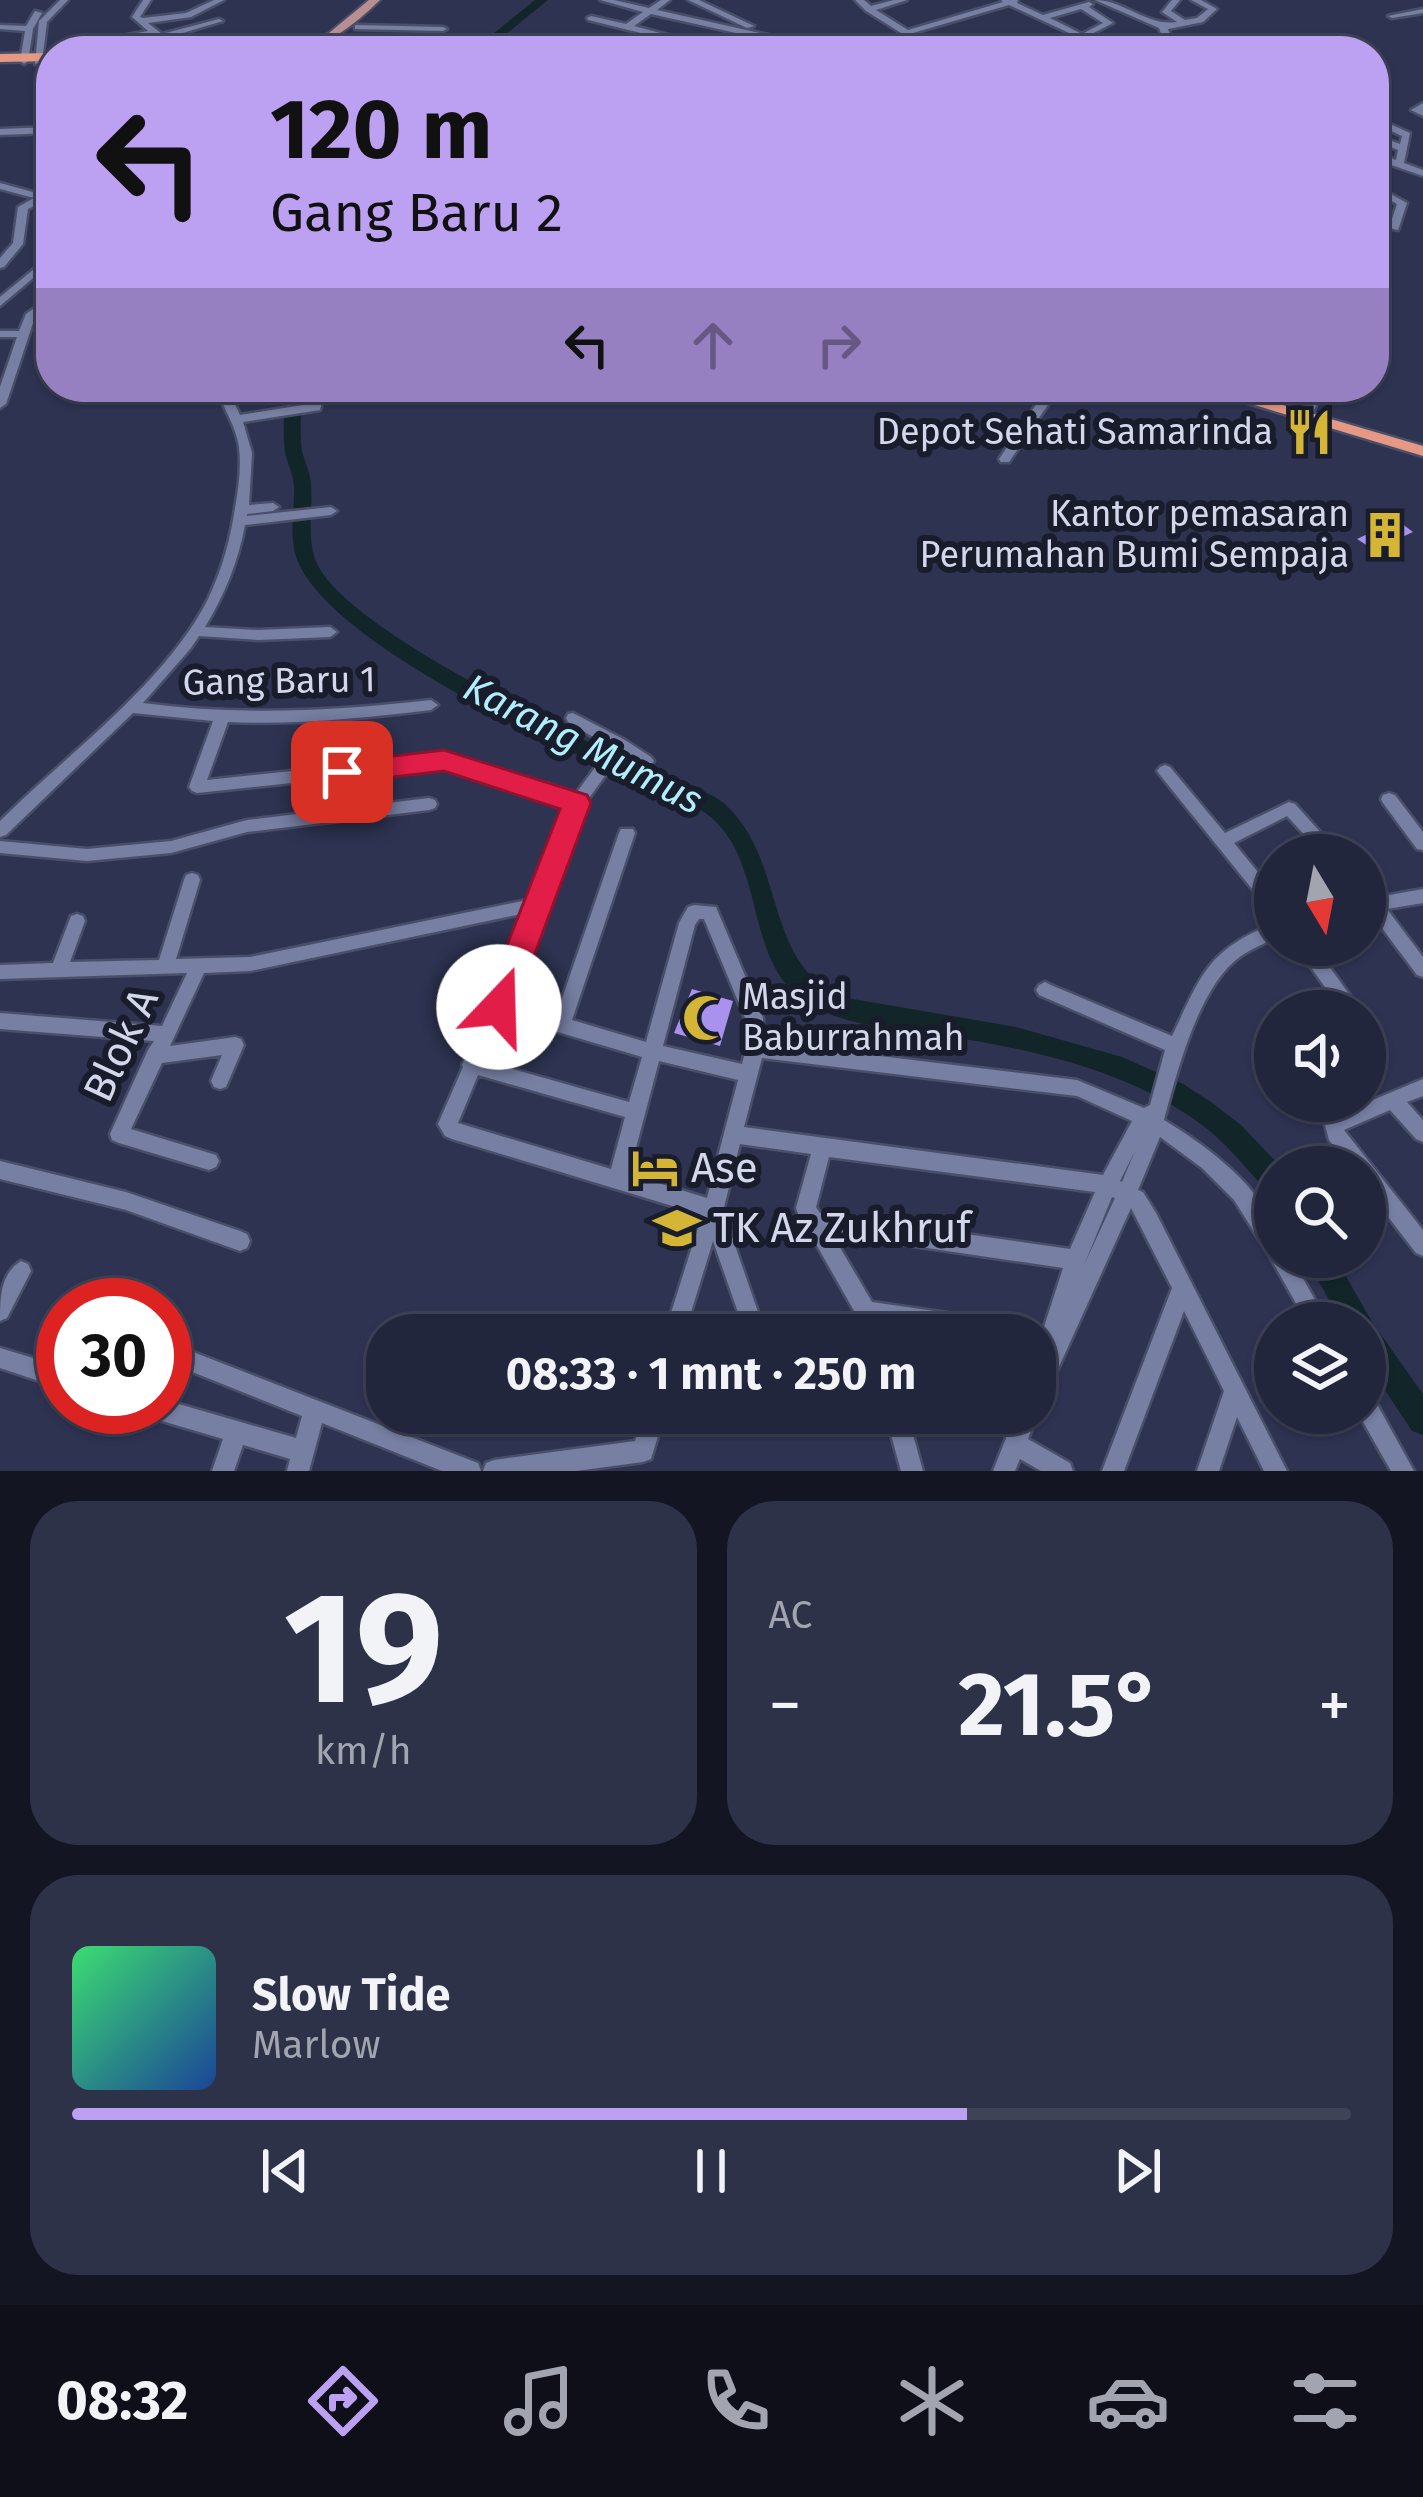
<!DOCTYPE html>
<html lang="id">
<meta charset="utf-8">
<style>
:root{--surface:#22263d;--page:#2e3248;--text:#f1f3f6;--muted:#a2a5b0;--line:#3f4357;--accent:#bca0f2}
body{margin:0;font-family:"Fira Sans",sans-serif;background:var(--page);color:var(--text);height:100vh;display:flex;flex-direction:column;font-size:45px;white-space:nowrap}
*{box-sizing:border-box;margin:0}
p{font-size:39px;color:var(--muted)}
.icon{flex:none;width:66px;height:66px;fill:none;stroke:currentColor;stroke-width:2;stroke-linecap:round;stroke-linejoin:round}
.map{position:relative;height:1471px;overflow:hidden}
.details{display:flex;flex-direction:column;gap:30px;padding:30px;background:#131522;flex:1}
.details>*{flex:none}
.hud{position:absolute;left:36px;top:36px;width:1353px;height:366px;border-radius:48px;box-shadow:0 3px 9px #0004,0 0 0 3px var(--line);background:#bca0f2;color:#111;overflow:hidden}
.needle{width:78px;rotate:170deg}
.controls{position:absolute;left:1254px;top:834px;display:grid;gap:24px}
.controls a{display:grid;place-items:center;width:132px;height:132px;border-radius:50%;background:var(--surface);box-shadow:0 3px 9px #0004,0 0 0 3px var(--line);font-size:60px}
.speed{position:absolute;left:36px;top:1278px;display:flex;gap:24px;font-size:60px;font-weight:700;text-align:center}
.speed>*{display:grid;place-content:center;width:156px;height:156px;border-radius:50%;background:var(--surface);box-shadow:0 3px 9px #0004,0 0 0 3px var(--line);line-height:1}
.speed .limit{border:18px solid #d22;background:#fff;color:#111}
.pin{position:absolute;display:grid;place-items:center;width:102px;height:102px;color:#fff;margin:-51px;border-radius:24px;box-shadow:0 6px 18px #0006}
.me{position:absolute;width:132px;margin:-66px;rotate:21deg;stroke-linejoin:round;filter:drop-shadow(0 0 9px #0008)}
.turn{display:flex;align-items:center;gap:42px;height:252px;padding:0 36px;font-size:54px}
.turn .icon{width:156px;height:156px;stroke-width:2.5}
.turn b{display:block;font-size:84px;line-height:102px}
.lanes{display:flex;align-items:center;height:114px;padding:0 36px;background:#0003;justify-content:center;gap:60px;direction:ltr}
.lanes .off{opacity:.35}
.big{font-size:90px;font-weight:700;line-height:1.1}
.details .widget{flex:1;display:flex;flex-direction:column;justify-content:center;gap:18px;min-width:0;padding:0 42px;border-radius:48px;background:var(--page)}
.details .dial{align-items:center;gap:0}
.dial b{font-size:156px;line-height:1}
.song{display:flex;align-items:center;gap:36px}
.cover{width:144px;height:144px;border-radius:18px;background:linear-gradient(135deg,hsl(140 70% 55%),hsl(220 70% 35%))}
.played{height:12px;border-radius:6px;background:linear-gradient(90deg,var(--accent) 70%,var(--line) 70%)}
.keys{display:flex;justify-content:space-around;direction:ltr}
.heat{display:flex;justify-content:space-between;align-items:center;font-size:66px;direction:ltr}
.details .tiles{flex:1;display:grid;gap:30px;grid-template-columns:1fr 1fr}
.widget:last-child{grid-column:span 2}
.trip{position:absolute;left:366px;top:1314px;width:690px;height:120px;border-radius:48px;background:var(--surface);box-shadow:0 3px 9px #0004,0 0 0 3px var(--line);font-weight:700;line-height:120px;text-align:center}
.tabs{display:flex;height:192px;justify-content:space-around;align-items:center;background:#0e0f18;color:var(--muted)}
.tabs .icon{width:84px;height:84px}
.tabs .current{color:var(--accent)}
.tabs b{font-size:54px;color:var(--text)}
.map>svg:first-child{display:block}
</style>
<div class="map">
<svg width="1423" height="1471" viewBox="0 0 1423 1471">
<rect width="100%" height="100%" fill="#2d3351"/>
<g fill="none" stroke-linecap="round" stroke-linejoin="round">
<g fill="#12262a" fill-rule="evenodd">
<polygon points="535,0 548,0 485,51 472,51"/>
<path d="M286,387h16c0,21 -3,43 0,64 3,12 9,22 9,35 2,24 -4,50 4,73 23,65 238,166 303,197 25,11 91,33 108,49 62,58 36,163 121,193l169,29 106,30 61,27 28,18 30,23 40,42h-6v26l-10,-4c-20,-22 -39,-46 -63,-64 -73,-55 -168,-75 -256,-89 -44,-6 -91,-8 -132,-29 -74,-38 -44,-145 -107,-193 -20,-15 -74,-33 -100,-45 -77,-36 -270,-127 -307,-203 -13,-25 -5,-54 -6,-80 -1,-13 -7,-23 -9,-35 -3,-21 0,-43 1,-64z"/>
<polygon points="1305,1257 1335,1257 1372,1322 1423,1394 1423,1435 1412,1431 1365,1360 1365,1323 1342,1323"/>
</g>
</g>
<g fill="#a991ee">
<polygon points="1397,520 1413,532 1374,550 1357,539"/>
<polygon points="692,989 733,1001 720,1046 674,1033"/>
</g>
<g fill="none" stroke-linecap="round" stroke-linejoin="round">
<defs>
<g id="minor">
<polygon points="60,0 68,0 47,22 42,62 35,64 39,21"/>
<polygon points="143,0 151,0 140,17 143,18 186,13 214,0 224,0 191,17 148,23 162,34 219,19 223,21 166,38 181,51 172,51 153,35 105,43 105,39 148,31 132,17"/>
<polygon points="600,0 614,0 649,8 661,0 670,0 657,10 782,38 808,51 797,51 776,42 651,14 634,26 728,51 714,51 588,20 587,18 591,16 626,24 643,12"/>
<polygon points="688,0 699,0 754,26 747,28"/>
<path d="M855,0h9l7,6 23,-6h13l-31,10 32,20 95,-28 -2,-2h17l-1,3 26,12 46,-13 4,2 -4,3 24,16 -31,16 -73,-34 -96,28 27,18h-10l-64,-40zM1081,9l22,14 -21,11 -32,-16z"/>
<path d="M1095,0c29,0 53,27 82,22l-15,-10 10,-12h8l-9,11 14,9 12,-2 11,-9 -17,-9h10l16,9 -14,13 -35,7 6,17 8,5c-19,0 -17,-6 -23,-23z"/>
<polygon points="1423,9 1423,13 1392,18 1388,16"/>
<polygon points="35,11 42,13 33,29 28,61 24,64 20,61 25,31 0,29 0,25 26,26"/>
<polygon points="358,25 443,27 447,29 443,31 355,29 355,25"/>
<polygon points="333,37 339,37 366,51 355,51 333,41"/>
<polygon points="237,45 244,51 235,51 233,48"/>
<polygon points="1423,103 1423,116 1411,110"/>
<polygon points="1374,117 1410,133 1404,163 1423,170 1423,176 1374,159 1374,153 1396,160 1398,150 1374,140 1374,134 1400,144 1402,136 1374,123"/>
<polygon points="51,127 51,133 0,135 0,129"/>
<polygon points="1382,182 1388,182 1387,192 1407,203 1398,230 1389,228 1397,204 1377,193"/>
<polygon points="0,183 51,197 51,201 44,201 28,209 23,244 4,267 0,268 0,258 13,243 18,207 34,198 0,189"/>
<polygon points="51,255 51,263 0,306 0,297"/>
<polygon points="51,296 51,304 35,317 6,404 0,408 0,387 17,337 0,337 0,331 19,331 26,314"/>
<path d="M215,387h12l13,28 70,-11 3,-17h12l-5,23 -77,12 9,31 -3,52 24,-2 6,4 -6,4 -26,3v2l84,-9 6,4 -6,4 -86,10c-7,37 -20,69 -40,102l53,3 72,-3 7,5 -7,5 -72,3 -59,-4 -8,12 -48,55c96,13 192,8 288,-3l7,5 -7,5c-67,8 -135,15 -203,12l-21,58 237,-25 130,41 36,-49 -42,-25 -2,-4 2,-4 5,-1 52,27 26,17 3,4 -3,4 -5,2 -25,-13 -37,51 -74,197 46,14 63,-183 2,-4h12l2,4 -63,187 74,22 33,-119 9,-16 6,-2 22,2 2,5 45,106 1,24 313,38 67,28 6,-3 15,-55 -126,-55 -3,-5 3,-5 6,-3 6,3 121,51c30,-62 35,-86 103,-113v15c-11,6 -24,11 -34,18 -42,29 -64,116 -77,164 37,22 96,65 110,108 3,8 1,20 1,29h16l37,66h-21l-37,-66 -36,-57 -32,-32 -42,-31 -22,53 5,2 13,21 131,258h-23l-27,-54 -18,54h-22l27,-80 -40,-80 -60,160h-22l70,-183 -41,-80 -88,194 -8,3v-35l7,-16v-7l-7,-1v-11h-76l-79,-12 4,12h-20l-7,-19 -49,-86 -5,-2 -7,-20 15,-54 -71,-10 -17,67 43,124h-20l-33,-94 -29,94h-20l38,-120 -250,-76 -7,-3 -7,-12 25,-57 -1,-2 28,-58 36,-94 -276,58 -46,2 -34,73 65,-9 6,2 3,6 -18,42 -6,2 -6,-2 -3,-6 11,-26 -60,8 -31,66 85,26 3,6 -3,6 -7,3 -90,-27 -7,-3 -2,-6 38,-84 6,-9 -154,-12v-16l162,13 25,-53 -187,6v-14l53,-2 18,-47 6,-2 6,2 2,5 -15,41 89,-2 25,-80 2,-5 6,-2 6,2 2,5 -24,79 74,-2 282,-58 36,-93 -124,-39 -247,26 -5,-2 -3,-4 24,-66 -80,-8 -127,122 -6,2v-16c67,-67 165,-137 208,-222 12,-25 20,-51 25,-79 4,-23 9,-49 6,-73 -3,-21 -16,-40 -24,-60zM699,919h5l41,99 1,31 -4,15 -79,-18 32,-121zM504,1016l138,41 -13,45 -145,-41zM762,1058l315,38 55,25 -29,54 -359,-48zM659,1061l79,19 -31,118 -78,-24zM478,1075l147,42 -14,52 -153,-46zM1135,1151l-13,31 -2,-1zM829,1157l266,35 -25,57 -250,-36 -4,-6zM1112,1197l3,1 -31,67zM832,1234l231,34 -19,59 -172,-25z"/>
<polygon points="1048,387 1060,387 1009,462 1001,462 999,459"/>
<polygon points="1313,387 1325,387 1312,414 1304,414 1302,411"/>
<polygon points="1165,765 1170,767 1225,833 1289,802 1295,804 1341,855 1323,855 1287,816 1234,843 1275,893 1275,912 1269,910 1160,775 1157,771 1160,767"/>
<polygon points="1389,793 1395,795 1423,832 1423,850 1417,849 1383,803 1381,799 1383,795"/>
<polygon points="429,798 435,800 437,804 435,808 429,810 247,832 171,853 87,861 0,853 0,841 87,849 171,841 247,820"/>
<polygon points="1365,886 1371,888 1378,897 1423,889 1423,903 1387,909 1423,957 1423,977 1417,975 1370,912 1365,912"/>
<polygon points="1295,945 1314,945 1361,1011 1342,1011"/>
<path d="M1365,1021c8,3 11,9 15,17l-3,6 -6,2 -6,-2z"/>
<polygon points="1423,1079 1423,1096 1407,1102 1423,1120 1423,1142 1416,1139 1390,1110 1344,1130 1423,1230 1423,1256 1416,1253 1365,1187 1365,1167 1349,1167 1329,1140 1325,1125 1327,1119"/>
<polygon points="0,1161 126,1192 240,1231 247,1234 250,1241 247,1248 240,1251 126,1210 0,1179"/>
<path d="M21,1261l7,3 3,7 -24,47 -7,3c0,-22 0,-47 21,-60z"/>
<polygon points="165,1341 470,1460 478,1463 481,1471 442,1471 322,1423 309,1471 287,1471 290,1459 243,1445 234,1471 212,1471 223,1439 152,1418 144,1415 141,1407 165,1407 165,1400 296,1438 302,1416 165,1361"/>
<polygon points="0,1348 63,1367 63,1389 0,1368"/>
<polygon points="1365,1394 1373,1397 1414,1471 1391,1471 1358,1413 1365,1413"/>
<polygon points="1035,1406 1038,1413 1028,1439 1070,1463 1073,1471 1041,1471 1020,1459 1015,1471 993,1471 1016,1413 1035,1413"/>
<polygon points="643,1413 665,1413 651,1459 643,1462 576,1471 483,1471 486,1463 494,1460 635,1441"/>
<polygon points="885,1413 907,1413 923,1471 901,1471"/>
</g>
<path id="major" d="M369,0h11c-27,26 -57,51 -96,51l45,-18z"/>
<g id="highway">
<polygon points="51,53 51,61 0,62 0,54"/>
<polygon points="1195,387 1221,387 1423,446 1423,456"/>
</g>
</defs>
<use href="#minor" stroke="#4a4f69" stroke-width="5"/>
<use href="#major" stroke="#4a4f69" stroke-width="4"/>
<use href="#highway" stroke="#4a4f69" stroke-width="5"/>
<use href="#minor" fill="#777fa2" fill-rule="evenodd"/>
<use href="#major" fill="#b98e90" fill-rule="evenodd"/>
<use href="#highway" fill="#e59884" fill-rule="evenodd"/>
</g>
<polygon fill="#e11d48" stroke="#92132f" stroke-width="3" points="444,750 587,795 591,803 515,1007 511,1017 499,1021 488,1017 483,1007 560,809 444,771 342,783 328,772 342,762"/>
<defs>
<symbol id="restaurant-bare" viewBox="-9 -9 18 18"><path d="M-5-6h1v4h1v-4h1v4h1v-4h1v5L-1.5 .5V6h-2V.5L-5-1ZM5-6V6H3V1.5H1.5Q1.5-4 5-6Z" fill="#d5b535" stroke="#191c2a" stroke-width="2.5" paint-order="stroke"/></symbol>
<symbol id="building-bare" viewBox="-9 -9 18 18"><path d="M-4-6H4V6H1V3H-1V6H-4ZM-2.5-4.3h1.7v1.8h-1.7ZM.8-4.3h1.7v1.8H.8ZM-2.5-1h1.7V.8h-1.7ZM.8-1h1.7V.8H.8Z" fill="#d5b535" stroke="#191c2a" stroke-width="2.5" paint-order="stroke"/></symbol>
<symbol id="mosque-bare" viewBox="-9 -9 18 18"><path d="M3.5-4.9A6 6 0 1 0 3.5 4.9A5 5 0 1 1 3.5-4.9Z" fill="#d5b535" stroke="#191c2a" stroke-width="2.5" paint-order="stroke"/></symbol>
<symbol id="hotel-bare" viewBox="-9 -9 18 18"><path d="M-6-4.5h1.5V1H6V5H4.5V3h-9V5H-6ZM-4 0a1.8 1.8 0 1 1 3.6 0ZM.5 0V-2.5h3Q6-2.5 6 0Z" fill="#d5b535" stroke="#191c2a" stroke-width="2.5" paint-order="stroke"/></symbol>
<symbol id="school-bare" viewBox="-9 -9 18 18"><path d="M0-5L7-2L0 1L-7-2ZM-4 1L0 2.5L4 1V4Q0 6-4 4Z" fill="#d5b535" stroke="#191c2a" stroke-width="2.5" paint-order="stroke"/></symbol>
</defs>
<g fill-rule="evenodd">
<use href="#restaurant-bare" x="1276" y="399" width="66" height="66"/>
<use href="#building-bare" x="1352" y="502" width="66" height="66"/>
<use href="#mosque-bare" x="673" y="985" width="66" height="66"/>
<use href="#hotel-bare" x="622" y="1135" width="66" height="66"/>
<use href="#school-bare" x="644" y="1195" width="66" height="66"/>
</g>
<g text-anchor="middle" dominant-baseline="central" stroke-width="12" stroke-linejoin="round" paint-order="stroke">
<g font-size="36" fill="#d2d7eb" stroke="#191c2a" text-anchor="end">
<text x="1273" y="432">Depot Sehati Samarinda</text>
<text x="1349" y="514">Kantor pemasaran<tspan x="1349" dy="41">Perumahan Bumi Sempaja</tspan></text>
<text x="742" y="997" text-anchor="start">Masjid<tspan x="742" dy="41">Baburrahmah</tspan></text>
</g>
<g font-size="36" fill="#d2d7eb" stroke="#191c2a">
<text transform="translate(279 681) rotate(-1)">Gang Baru 1</text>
</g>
<g font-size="39" font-style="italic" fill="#b0eefd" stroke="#191c2a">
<text transform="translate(583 744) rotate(27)">Karang Mumus</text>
</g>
<g font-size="42" fill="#d2d7eb" stroke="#191c2a">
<text transform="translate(121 1045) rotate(-65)">Blok A</text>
</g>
<g font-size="42" fill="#d2d7eb" stroke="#191c2a" text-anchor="start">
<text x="691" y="1168">Ase</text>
<text x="713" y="1228">TK Az Zukhruf</text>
</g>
</g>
</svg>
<div class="controls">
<a><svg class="needle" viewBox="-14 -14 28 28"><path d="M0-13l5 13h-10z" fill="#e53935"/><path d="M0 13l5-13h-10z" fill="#a2a5b0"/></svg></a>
<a><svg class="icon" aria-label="sound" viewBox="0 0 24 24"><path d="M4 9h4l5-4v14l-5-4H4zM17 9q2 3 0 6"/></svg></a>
<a><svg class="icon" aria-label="search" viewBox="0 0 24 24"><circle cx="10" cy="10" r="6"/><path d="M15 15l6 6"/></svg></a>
<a><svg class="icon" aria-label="layers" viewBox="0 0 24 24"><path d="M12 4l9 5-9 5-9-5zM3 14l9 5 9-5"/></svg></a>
</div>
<div class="speed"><div class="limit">30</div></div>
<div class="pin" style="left:342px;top:772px;background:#d93025"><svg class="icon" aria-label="arrive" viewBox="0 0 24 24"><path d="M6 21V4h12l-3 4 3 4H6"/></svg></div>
<svg class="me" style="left:499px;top:1007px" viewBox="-20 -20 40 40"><circle r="19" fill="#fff"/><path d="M0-13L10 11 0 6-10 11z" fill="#e11d48"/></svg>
<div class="trip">08:33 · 1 mnt · 250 m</div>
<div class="hud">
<div class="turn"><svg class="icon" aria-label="left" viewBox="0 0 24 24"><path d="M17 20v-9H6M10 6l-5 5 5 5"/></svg><div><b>120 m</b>Gang Baru 2</div></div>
<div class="lanes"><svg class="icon" aria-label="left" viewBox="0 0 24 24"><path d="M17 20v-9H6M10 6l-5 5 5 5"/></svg><svg class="icon off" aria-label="ahead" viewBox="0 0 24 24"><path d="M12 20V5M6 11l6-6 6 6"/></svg><svg class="icon off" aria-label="right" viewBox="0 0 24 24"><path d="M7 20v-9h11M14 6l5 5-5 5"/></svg></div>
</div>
</div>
<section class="details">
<div class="tiles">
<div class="widget dial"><b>19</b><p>km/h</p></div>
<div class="widget"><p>AC</p>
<div class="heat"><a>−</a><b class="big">21.5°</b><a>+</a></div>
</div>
<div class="widget">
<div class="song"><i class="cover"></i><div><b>Slow Tide</b><p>Marlow</p></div></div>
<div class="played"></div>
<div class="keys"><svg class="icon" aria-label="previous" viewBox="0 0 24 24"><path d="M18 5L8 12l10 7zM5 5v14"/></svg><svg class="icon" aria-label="pause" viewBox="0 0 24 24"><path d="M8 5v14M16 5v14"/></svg><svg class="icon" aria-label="next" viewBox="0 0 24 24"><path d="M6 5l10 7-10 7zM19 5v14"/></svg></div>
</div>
</div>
</section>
<nav class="tabs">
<b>08:32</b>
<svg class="icon current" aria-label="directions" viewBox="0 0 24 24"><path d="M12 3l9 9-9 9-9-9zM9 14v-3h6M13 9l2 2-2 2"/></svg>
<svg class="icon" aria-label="music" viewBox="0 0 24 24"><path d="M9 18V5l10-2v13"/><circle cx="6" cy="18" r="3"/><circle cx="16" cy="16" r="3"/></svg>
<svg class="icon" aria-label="phone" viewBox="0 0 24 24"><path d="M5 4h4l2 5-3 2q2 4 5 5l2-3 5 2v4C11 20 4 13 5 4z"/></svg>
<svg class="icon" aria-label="climate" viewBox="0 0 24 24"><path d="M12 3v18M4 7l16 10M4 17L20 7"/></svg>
<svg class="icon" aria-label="car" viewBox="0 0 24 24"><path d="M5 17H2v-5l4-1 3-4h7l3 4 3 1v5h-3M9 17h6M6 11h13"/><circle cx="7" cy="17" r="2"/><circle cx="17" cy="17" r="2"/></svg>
<svg class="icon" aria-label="filters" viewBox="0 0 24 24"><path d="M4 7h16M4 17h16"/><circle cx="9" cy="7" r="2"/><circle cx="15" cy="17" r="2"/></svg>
</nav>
